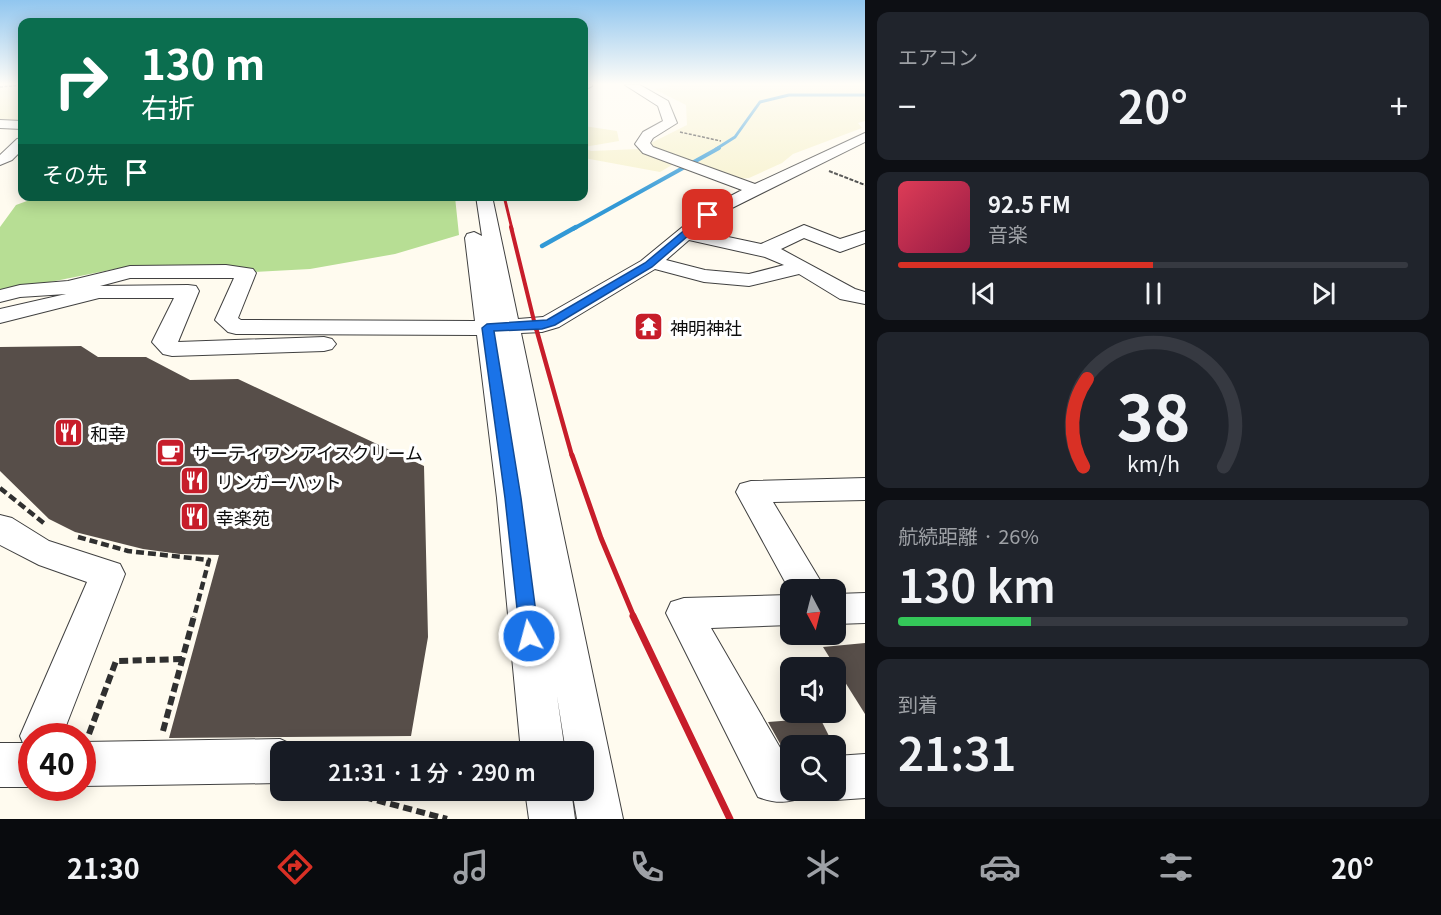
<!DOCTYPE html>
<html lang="ja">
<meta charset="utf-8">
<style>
:root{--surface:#171b24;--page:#20242c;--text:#f1f3f6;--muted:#9ea1a6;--line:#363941;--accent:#d93025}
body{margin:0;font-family:Georgia,"Noto Sans JP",serif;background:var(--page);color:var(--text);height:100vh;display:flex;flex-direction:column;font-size:22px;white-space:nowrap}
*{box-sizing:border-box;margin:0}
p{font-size:20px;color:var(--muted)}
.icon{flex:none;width:33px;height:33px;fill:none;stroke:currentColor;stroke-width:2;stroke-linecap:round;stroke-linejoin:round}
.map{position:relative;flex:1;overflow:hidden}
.details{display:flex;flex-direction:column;gap:12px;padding:12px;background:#0d0f14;width:576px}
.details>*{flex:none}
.top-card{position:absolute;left:18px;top:18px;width:570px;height:183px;border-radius:12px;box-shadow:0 3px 15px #0003;background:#0b6e4f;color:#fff;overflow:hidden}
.needle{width:39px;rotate:173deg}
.controls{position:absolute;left:780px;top:579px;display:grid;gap:12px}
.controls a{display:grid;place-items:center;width:66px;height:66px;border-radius:12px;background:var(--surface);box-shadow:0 3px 15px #0003;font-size:30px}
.speed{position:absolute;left:18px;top:723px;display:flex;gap:12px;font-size:30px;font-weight:700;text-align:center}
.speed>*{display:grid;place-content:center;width:78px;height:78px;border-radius:50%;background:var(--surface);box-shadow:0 3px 15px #0003;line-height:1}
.speed .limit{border:9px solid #d22;background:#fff;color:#111}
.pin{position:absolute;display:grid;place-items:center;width:51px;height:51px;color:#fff;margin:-26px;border-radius:12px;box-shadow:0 3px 9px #0006}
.me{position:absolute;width:66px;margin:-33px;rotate:353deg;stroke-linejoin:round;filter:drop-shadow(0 0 4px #0008)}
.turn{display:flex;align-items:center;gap:21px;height:126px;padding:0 24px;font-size:27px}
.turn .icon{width:78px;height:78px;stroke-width:2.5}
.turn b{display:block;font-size:42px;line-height:51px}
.then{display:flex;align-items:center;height:57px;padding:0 24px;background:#0003;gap:12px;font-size:22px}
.big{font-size:45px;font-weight:600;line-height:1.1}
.details .tile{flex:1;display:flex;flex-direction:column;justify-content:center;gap:9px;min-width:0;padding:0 21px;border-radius:12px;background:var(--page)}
.details .dial{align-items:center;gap:0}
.dial svg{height:156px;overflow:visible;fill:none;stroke:var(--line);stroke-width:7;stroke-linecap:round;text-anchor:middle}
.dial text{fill:var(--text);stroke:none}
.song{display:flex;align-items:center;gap:18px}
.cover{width:72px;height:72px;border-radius:9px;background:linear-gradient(135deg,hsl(350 70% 55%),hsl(340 70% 35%))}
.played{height:6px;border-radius:3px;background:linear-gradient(90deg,var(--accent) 50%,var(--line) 50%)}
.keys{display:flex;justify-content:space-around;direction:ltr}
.heat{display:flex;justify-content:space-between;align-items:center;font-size:33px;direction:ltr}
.charge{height:9px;border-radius:4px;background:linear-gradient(90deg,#34c759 26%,var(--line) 0)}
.trip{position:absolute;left:270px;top:741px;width:324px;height:60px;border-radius:12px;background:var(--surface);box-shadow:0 3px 15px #0003;font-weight:600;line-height:60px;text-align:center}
.menu{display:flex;height:96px;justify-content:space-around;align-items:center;background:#090b0e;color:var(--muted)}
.menu .icon{width:42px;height:42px}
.menu .active{color:var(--accent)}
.menu b{font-size:27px;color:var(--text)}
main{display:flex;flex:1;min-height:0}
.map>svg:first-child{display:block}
</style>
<main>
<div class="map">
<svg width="865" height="819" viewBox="0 0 865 819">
<rect width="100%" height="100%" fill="#fffbef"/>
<g fill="#f7f2cd">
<polygon points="666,85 865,85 865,121 858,123 862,128 793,154 782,163 749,178 739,179 684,158 660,172 584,158 584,148 591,151 639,149 687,125 686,105 654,89 669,87"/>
<polygon points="22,86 22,122 0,122 0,87"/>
<polygon points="584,126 617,131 619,141 584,147"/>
</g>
<polygon fill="#b7de94" points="38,197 455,197 459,235 395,254 310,269 252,272 125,267 0,292 0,227 16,205"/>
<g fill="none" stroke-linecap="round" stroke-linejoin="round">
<polyline stroke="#3299d6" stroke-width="3" points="716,149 735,137 760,102 789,95 865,95"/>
<polyline stroke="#3299d6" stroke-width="4" points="573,229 719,148"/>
<polyline stroke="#3299d6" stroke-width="4.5" points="542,246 576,227"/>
</g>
<g fill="#574e49">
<polygon points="81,346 98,357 146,357 190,380 238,379 424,466 428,637 411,736 169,738 219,555 180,554 143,549 75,532 49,519 0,471 0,347"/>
<polygon points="865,643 865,714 823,647"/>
<polygon points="820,718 834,746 790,746 790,756 787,756 768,722"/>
</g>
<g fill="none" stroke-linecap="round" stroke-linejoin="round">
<defs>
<g id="minor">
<polygon points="584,85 592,85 592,86 586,89 584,89"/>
<path d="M625,85h15l28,16 9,22 -24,15 -3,5 3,4 102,37 110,-51v9l-133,66 -32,23 61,13 43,-19 36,14 25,-8v12l-25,9 -36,-14 -23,11 74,40 10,3v12l-25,-5 -41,-25 -50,12 -45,-4 -49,-13 -96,58 -17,5 -21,1 102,486h-46l-5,-29h12v-38h-18l-9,-56 8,56h-44l-24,-254 -20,-163 -241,-1 -8,-2 -13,-12 19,-42h-104l-30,8 88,-1 8,1 3,5 -21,51 146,-5 8,2 4,5 -4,5 -8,2 -152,5 -9,-2 -11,-12 22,-44h-75l-99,25v-14l66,-15 -46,3 -20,5v-12l20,-5 48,-4 62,-15 96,-1 27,4 3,4 -18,45 3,2 234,1 -10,-83 2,-4 7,-2 8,4 -6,-40h16l26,123 25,-2 98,-56 61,-50 40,-21 -99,-37 -8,-9 8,-12 20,-11 -5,-15zM689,240l76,17 19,8 -35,9 -44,-4 -39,-10z"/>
<polygon points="0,120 22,121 22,129 0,128"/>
<polygon points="22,138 22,150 12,160 0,165 0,155 17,139"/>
<polygon points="865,478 865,500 773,502 826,590 790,590 790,591 736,492 740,484 751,481"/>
<polygon points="0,515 12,518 49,541 120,564 125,574 62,736 32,736 32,787 0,787 0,743 23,743 20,736 87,582 39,565 0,545"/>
<polygon points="865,593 865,623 836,624 836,594"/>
<path d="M790,595v30l-79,3 75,130h4v32h18l-2,6c-18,7 -29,8 -48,1l-92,-184 5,-11 13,-4z"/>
<polygon points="280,739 295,746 298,752 280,752 280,783 82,786 82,742"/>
<polygon points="865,754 865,798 836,800 820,794 819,790 836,790 836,756"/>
<polygon points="525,790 571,790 575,819 529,819"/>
</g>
</defs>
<use href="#minor" stroke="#414141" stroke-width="2"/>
<g stroke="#303030" stroke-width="1.5" stroke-dasharray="3 1.5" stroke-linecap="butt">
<polyline points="0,87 22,85"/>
<polyline points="680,132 721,141"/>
</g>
<polyline stroke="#303030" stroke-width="2" stroke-dasharray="4 1.5" stroke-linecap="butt" points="829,171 865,185"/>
<g stroke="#303030" stroke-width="4.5" stroke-dasharray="8 4" stroke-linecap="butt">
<polyline points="0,488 46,525"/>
<polyline points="78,537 128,551 209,560 194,617"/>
</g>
<g stroke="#303030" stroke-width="6" stroke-dasharray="9 4.5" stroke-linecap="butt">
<polyline points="163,731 194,616"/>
<polyline points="89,734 116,661 182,659"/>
<polyline points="338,790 447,819"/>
</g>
<use href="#minor" fill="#fff" fill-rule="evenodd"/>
<polyline stroke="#c71d2a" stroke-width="3" points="504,196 512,229"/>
<polyline stroke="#c71d2a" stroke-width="4" points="511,227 536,329"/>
<polyline stroke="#c71d2a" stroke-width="4.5" points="536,328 572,456"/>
<polyline stroke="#c71d2a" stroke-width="5" points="572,455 601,538 634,617"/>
<polyline stroke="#c71d2a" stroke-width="7" points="633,616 730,819"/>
</g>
<linearGradient id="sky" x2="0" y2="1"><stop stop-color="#91c6ef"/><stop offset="0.42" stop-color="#fffdf8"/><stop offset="1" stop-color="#fffdf8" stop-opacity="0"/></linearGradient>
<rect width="865" height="200" fill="url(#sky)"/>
<polygon fill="#1a73e8" stroke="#114b97" stroke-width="1.5" points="705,213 712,215 652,267 555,325 542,329 494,331 521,498 539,636 536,642 529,645 523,642 520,636 505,498 482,328 487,324 547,320 645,263"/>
<defs>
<symbol id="temple-square" viewBox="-11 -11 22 22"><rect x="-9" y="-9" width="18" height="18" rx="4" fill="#c71d2a" stroke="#fff"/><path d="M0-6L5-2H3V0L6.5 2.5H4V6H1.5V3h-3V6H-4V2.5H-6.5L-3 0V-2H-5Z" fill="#fff"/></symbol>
<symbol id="restaurant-square" viewBox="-11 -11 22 22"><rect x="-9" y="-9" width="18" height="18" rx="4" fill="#c71d2a" stroke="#fff"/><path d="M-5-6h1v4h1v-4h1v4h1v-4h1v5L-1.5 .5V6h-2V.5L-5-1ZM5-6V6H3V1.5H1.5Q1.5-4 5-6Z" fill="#fff"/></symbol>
<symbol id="cafe-square" viewBox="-11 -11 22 22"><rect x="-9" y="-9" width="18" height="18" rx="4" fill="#c71d2a" stroke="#fff"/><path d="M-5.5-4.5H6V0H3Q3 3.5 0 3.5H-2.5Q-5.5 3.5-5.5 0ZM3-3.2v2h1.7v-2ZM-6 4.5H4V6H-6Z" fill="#fff"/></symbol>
</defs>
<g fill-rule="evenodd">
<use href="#temple-square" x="632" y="310" width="33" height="33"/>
<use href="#restaurant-square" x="52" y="416" width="33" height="33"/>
<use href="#cafe-square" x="154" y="436" width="33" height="33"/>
<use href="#restaurant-square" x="178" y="464" width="33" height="33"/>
<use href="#restaurant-square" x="178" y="500" width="33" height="33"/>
</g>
<g text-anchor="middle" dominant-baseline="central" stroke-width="6" stroke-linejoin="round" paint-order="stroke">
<g font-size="18" fill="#0e0e0e" stroke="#fff" text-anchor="start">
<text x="670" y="327">神明神社</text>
<text x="90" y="433">和幸</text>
<text x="192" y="452">サーティワンアイスクリーム</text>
<text x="216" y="481">リンガーハット</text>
<text x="216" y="517">幸楽苑</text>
</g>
</g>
</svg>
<div class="controls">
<a><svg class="needle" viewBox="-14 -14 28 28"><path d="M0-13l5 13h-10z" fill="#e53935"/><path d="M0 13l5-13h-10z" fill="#9ea1a6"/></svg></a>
<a><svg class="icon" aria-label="sound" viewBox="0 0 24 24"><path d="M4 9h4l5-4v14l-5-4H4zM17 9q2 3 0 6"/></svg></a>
<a><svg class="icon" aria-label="search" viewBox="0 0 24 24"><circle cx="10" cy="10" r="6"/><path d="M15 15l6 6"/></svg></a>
</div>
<div class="speed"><div class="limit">40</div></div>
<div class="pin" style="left:708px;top:215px;background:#d93025"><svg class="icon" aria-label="arrive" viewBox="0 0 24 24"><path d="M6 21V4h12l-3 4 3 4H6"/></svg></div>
<svg class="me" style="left:529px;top:636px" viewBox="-20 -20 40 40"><circle r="17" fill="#1a73e8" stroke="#fff" stroke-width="3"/><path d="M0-11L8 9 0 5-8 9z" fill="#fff"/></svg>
<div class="trip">21:31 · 1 分 · 290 m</div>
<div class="top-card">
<div class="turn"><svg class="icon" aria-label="right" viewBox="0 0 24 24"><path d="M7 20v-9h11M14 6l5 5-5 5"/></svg><div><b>130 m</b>右折</div></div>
<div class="then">その先<svg class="icon" aria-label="arrive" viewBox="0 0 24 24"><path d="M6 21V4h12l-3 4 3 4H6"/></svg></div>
</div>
</div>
<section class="details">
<div class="tile"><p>エアコン</p>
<div class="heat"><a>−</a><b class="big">20°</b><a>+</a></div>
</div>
<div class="tile">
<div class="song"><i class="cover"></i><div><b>92.5 FM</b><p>音楽</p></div></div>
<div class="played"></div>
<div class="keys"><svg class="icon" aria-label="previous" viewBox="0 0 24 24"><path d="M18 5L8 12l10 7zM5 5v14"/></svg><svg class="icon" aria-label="pause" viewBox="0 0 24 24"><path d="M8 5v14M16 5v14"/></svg><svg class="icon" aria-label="next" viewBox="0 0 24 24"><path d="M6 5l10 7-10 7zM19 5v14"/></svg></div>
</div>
<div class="tile dial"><svg viewBox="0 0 100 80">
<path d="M14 69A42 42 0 1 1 86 69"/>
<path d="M14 69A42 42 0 0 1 16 24" stroke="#d93025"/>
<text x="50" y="56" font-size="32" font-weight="700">38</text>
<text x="50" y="72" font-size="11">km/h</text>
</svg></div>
<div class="tile"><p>航続距離 · 26%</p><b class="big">130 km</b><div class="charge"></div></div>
<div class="tile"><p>到着</p><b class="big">21:31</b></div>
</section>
</main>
<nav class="menu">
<b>21:30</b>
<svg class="icon active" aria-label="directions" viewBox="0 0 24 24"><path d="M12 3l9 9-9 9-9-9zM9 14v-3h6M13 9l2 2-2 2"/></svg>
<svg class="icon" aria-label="music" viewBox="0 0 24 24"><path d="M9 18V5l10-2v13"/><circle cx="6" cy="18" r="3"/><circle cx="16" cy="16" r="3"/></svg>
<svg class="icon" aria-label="phone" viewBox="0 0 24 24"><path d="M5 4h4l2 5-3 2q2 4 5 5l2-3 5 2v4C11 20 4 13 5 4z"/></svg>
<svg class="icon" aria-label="climate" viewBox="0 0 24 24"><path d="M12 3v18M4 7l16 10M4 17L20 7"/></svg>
<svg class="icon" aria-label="car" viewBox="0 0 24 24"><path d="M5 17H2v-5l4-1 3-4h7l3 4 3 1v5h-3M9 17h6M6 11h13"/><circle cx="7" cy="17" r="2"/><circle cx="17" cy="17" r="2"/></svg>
<svg class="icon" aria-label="filters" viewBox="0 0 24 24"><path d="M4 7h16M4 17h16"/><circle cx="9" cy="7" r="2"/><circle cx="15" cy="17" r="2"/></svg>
<b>20°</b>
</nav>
